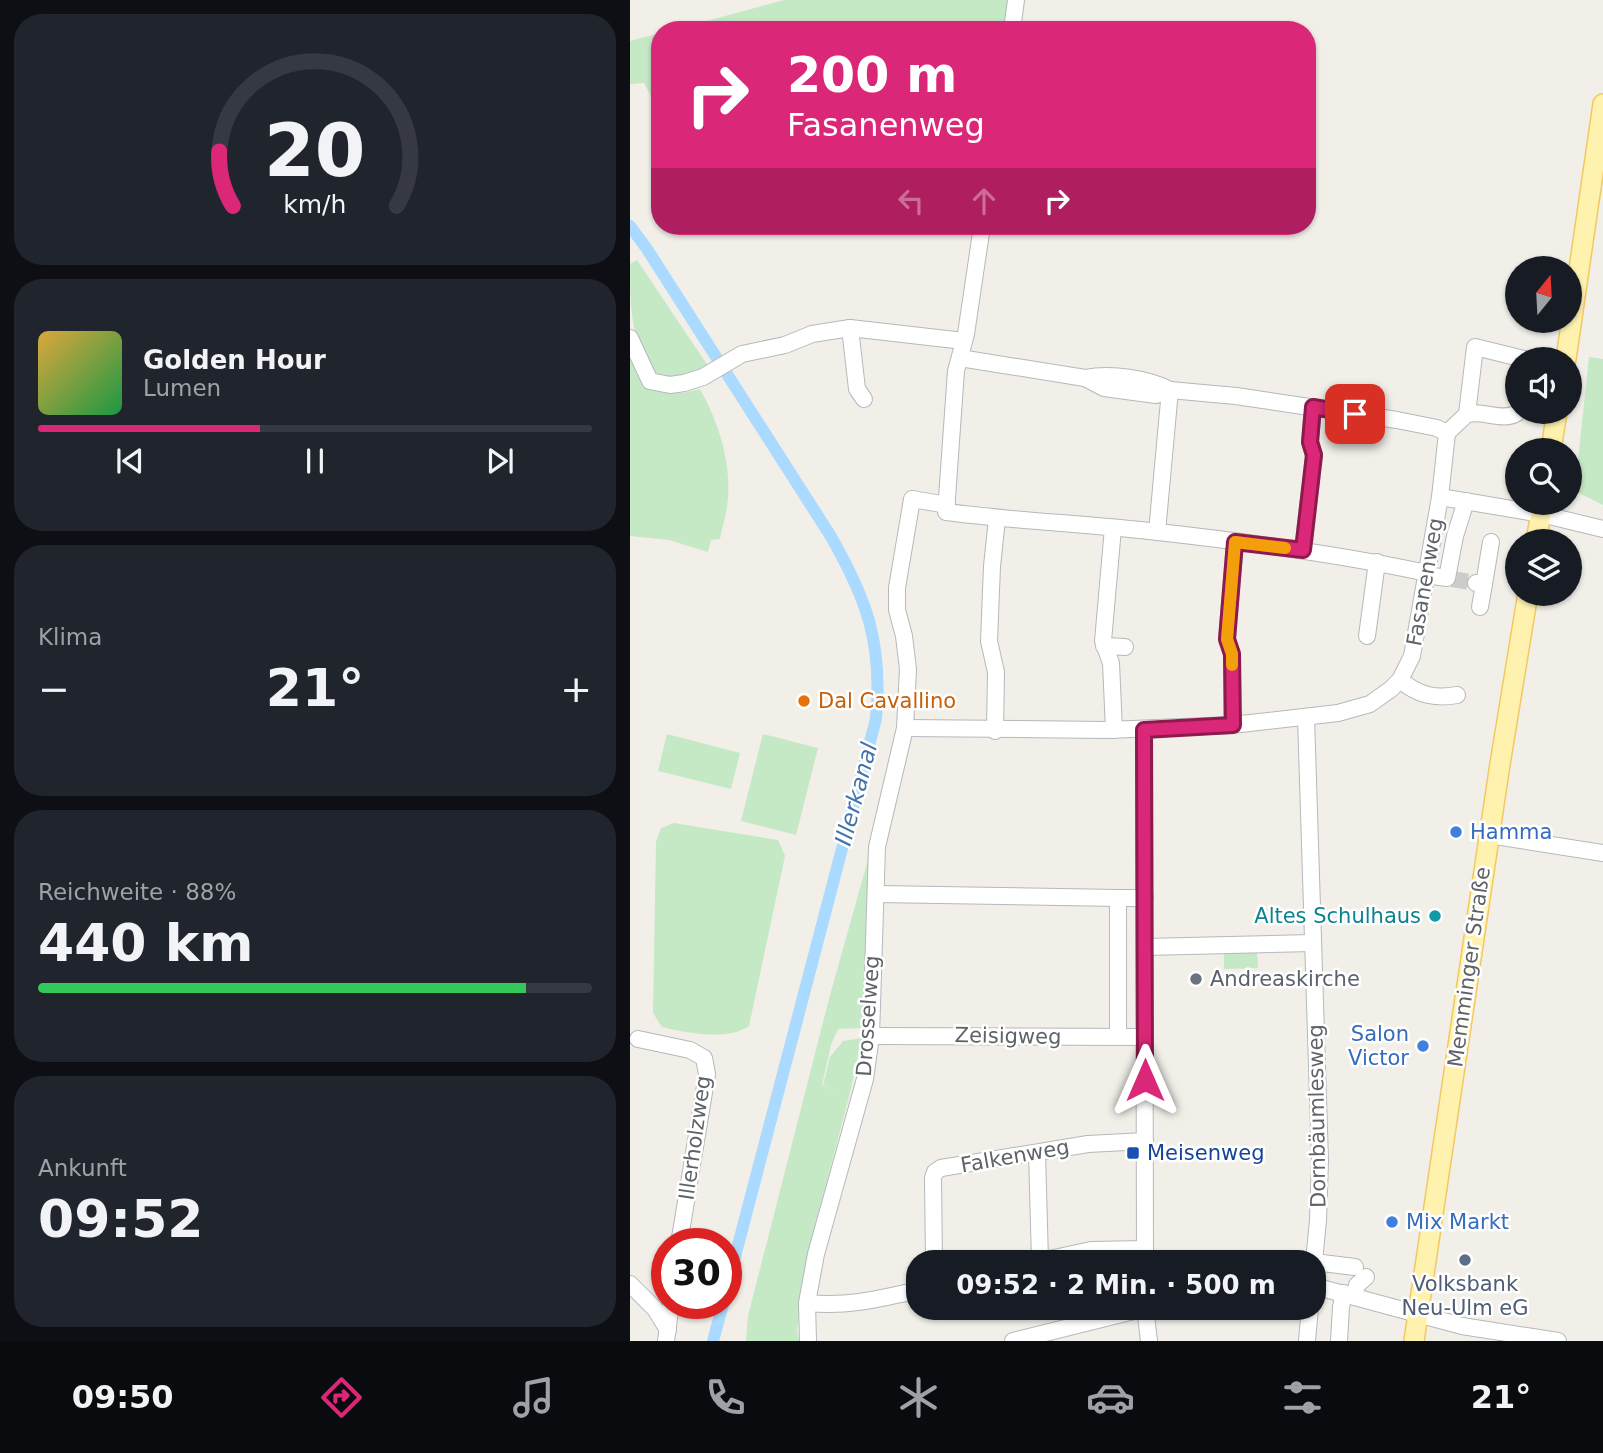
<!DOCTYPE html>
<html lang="de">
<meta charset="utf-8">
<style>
:root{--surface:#171b24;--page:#20242c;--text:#f1f3f6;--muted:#9ea1a6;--line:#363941;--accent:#db2777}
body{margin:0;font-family:"DejaVu Sans",sans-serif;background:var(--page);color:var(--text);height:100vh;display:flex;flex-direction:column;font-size:26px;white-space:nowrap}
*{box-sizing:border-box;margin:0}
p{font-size:23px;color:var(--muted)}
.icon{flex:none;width:38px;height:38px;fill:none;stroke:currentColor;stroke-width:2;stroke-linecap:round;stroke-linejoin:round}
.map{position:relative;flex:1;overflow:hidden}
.drawer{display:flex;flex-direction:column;gap:14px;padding:14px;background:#0d0f14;width:630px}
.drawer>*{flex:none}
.top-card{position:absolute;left:21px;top:21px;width:665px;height:214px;border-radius:28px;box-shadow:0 2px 5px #0004;background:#db2777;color:#fff;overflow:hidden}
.needle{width:46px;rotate:18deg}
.buttons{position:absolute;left:875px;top:256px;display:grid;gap:14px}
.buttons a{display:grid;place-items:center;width:77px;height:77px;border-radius:50%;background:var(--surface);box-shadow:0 2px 5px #0004;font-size:35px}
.speed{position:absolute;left:21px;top:1228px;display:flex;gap:14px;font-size:35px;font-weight:700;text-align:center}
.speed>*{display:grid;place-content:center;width:91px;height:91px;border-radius:50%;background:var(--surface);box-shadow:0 2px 5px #0004;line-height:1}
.speed .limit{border:10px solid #d22;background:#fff;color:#111}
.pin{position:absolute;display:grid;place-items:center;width:60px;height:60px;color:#fff;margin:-30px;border-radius:14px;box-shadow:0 4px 10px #0006}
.me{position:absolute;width:77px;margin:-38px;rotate:0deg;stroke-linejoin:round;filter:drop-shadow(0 0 5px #0008)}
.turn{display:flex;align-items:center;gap:24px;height:147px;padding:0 21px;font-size:32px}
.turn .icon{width:91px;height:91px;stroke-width:2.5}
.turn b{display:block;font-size:49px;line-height:60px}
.lanes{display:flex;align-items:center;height:66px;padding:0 21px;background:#0003;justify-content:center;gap:35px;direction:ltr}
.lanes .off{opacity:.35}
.big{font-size:52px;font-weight:800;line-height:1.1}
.drawer .card{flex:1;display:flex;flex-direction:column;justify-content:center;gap:10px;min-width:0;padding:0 24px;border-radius:28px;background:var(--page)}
.drawer .dial{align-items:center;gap:0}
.dial svg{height:182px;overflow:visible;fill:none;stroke:var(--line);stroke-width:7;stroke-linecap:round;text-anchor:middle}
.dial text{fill:var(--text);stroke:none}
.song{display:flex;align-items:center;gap:21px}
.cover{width:84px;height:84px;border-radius:10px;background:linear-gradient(135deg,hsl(40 70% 55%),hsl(140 70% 35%))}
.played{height:7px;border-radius:4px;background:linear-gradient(90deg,var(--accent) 40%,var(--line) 40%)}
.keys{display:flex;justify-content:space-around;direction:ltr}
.heat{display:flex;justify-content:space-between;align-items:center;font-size:38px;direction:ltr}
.charge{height:10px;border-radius:5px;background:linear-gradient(90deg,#34c759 88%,var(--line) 0)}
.trip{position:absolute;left:276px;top:1250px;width:420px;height:70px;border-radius:28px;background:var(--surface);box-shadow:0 2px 5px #0004;font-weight:800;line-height:70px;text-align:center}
.tab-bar{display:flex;height:112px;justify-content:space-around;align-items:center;background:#090b0e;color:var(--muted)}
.tab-bar .icon{width:49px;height:49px}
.tab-bar .active{color:var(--accent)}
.tab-bar b{font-size:32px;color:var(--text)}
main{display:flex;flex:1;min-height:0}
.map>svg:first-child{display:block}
</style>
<main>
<section class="drawer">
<div class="card dial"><svg viewBox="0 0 100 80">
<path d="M14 69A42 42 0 1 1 86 69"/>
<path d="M14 69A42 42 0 0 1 8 45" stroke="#db2777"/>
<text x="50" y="56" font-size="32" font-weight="700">20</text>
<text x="50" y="72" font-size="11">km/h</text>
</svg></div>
<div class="card">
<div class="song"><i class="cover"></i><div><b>Golden Hour</b><p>Lumen</p></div></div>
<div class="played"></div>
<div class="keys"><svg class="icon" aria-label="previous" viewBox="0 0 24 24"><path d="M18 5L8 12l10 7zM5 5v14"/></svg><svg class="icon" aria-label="pause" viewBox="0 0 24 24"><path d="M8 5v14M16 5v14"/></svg><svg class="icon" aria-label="next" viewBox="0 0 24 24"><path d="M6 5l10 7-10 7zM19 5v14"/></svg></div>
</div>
<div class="card"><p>Klima</p>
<div class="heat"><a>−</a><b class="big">21°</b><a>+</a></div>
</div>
<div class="card"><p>Reichweite · 88%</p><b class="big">440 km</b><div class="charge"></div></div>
<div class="card"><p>Ankunft</p><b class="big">09:52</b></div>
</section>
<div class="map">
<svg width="973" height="1341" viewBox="0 0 973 1341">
<rect width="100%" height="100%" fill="#f1efe8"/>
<g fill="#c5e8c5">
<polygon points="154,0 380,0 377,30 43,30"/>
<polygon points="30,33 30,113 14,83 0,84 0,41"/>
<path d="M7,260l73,109 -46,12c-34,-28 -34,-74 -34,-117z"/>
<path d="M0,343l17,40 35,10 18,-4c19,34 33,77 27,117 -1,11 -5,21 -7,33l-9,1 -3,12 -39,-12 -39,-4z"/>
<polygon points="959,357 973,359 973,505 951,494 945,488"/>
<polygon points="37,734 110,753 101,789 28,771"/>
<polygon points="133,734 188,748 166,835 111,821"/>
<path d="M44,823l104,17 7,16 -36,170c-21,15 -63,7 -87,1l-9,-14 3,-171 5,-14z"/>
<polygon points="239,856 234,1028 208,1029 201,1045 192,1085 217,1096 193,1085 200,1057 213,1041 232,1038 219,1097 176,1260 167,1330 169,1341 116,1341 118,1316 199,999"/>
<polygon points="594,950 627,950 628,968 594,969"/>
</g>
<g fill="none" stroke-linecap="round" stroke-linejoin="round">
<g stroke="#aadaff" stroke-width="12">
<path d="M0,226l17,23 183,286c37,64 53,109 46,184l-150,572"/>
<polyline points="83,1341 93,1304"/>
</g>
<polyline stroke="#ccccc8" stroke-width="16" stroke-dasharray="16 8" stroke-linecap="butt" points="822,579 846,583"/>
<defs>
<g id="minor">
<polyline points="382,30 386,0"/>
<path d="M352,226l-16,108 -10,37 -10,141c71,9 142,12 212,20 90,10 180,22 269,41"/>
<polyline points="220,328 227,389 234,399"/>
<polyline points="0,338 20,381 40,385 54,383 73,377 112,354 155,345 182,334 220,328 334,341"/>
<path d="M330,358l125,20c26,-5 62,0 85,12"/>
<polyline points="455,378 474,388 526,395 540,390 606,396 767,420 807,428 817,433"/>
<path d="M837,414c16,-4 37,8 50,-1"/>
<polyline points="817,433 837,414 845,347 894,359"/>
<polyline points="810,497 911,514 973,529"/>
<polyline points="483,528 473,641 481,663 484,730"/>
<polyline points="527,532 540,390"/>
<polyline points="673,550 684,455 680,442 683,407"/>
<polyline points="796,575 817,578 825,536 836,501"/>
<polyline points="846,583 854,584 861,542"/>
<polyline points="850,607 854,584"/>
<polyline points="737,636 747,562"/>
<polyline points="474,646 495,647"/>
<path d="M770,680c18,15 34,19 57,15"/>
<polyline points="676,717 690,1161 688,1220 684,1262"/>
<polyline points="602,725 602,654 597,640 605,542"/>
<polyline points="275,728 477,730 602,725 708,713 740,704 761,689 770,680 782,656 810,497 817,433"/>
<polyline points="514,730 515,1262"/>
<polyline points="365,731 366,672 359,641 362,566 367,519"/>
<polyline points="859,835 973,853"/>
<polyline points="246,894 488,898"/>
<polyline points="515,947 682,943"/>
<polyline points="241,1036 515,1037"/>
<polyline points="488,1036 488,898 515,898"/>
<polyline points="8,1039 60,1050 74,1058 77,1074 49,1244"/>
<polyline points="407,1153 410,1261"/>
<polyline points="304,1262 303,1178 305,1172 311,1168 458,1144 515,1141"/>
<polyline points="406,1262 461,1250 515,1249"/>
<polyline points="684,1262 725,1267"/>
<polyline points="0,1284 25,1309 38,1330"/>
<polyline points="684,1286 832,1326 928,1341"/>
<polyline points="724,1296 727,1285 736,1277"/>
<path d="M177,1303c41,4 72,-4 112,-13"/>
<polyline points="515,1307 519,1341"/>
<polyline points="36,1341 41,1304"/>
<polyline points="178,1341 177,1303 186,1254 235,1079 241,1036 247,847 275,728 278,669 274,636 267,610 267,588 282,499 317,505"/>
<polyline points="383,1341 520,1307"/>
<polyline points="677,1341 680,1307"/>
<polyline points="709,1341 711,1307 714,1293"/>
</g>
<g id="major">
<polyline points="936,359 973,104"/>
<polyline points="921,450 927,411"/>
<polyline points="906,541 913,502"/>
<polyline points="784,1341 870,764 898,593"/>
</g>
</defs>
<use href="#minor" stroke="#b5b8bc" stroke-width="18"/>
<use href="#major" stroke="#f2c960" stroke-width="22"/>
<use href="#minor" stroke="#fff" stroke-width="16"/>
<use href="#major" stroke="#fff2af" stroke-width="19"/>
</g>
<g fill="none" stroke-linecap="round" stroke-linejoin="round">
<defs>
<polyline id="route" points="515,1080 514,730 603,725 602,654 597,639 605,542 673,550 684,455 680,442 683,407 725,414"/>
</defs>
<use href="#route" stroke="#8e194d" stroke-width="18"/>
<use href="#route" stroke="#db2777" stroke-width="12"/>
<polyline stroke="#f59e0b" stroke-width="12" points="602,665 602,654 597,639 605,542 655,548"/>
</g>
<circle fill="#e8710a" stroke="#fff" stroke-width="2.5" cx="174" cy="701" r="7"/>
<g fill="#3f7fe0" stroke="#fff" stroke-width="2.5">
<circle cx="826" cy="832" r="7"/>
<circle cx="793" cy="1046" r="7"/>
<circle cx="762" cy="1222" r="7"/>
</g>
<circle fill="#0f9aa8" stroke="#fff" stroke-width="2.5" cx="805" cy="916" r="7"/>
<circle fill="#6b7280" stroke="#fff" stroke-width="2.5" cx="566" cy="979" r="7"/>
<rect fill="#1a4fb4" stroke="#fff" stroke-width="2.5" x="496" y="1146" width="14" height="14" rx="3.5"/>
<circle fill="#5c6f8a" stroke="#fff" stroke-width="2.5" cx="835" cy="1260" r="7"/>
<g text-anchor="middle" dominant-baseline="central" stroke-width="5" stroke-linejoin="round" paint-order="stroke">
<g font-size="21" fill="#5f6368" stroke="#fff">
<text transform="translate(795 582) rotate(-80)">Fasanenweg</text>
<text transform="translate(839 967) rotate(-82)">Memminger Straße</text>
<text transform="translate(238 1016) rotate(-86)">Drosselweg</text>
<text transform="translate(378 1036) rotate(1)">Zeisigweg</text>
<text transform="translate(687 1116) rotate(-91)">Dornbäumlesweg</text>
<text transform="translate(65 1138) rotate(-82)">Illerholzweg</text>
<text transform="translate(385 1156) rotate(-10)">Falkenweg</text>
</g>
<g font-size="21" fill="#c56008" stroke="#fff" text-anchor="start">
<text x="188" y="701">Dal Cavallino</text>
</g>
<g font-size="21" fill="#366cbe" stroke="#fff" text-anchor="start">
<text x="840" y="832">Hamma</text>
<text x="779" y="1034" text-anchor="end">Salon<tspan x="779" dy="24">Victor</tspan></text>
<text x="776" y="1222">Mix Markt</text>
</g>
<g font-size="21" fill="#0d838f" stroke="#fff" text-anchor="end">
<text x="791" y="916">Altes Schulhaus</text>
</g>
<g font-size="21" fill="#5b616d" stroke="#fff" text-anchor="start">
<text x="580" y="979">Andreaskirche</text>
</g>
<g font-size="21" fill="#164399" stroke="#fff" text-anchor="start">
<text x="517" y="1153">Meisenweg</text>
</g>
<g font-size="21" fill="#4e5e75" stroke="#fff">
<text x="835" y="1284">Volksbank<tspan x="835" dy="24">Neu-Ulm eG</tspan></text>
</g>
<g font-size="23" font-style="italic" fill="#4174aa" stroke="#fff">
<text transform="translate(226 794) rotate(-75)">Illerkanal</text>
</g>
</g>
</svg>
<div class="buttons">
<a><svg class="needle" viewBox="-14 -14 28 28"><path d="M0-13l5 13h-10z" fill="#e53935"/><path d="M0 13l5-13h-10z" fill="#9ea1a6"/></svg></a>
<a><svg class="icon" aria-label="sound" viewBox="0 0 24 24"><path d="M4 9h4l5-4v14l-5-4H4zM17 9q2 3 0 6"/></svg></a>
<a><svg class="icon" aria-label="search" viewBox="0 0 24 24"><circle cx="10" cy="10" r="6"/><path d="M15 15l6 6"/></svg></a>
<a><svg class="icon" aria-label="layers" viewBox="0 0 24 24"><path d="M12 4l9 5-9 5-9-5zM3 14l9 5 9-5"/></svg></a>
</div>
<div class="speed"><div class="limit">30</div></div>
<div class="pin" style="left:725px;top:414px;background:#d93025"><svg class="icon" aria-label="arrive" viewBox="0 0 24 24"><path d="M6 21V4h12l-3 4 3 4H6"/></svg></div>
<svg class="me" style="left:515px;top:1080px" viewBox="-20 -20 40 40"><path d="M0-17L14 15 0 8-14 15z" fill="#db2777" stroke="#fff" stroke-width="4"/></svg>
<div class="trip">09:52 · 2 Min. · 500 m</div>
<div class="top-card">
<div class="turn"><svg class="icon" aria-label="right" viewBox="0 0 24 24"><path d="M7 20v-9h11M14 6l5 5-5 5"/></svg><div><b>200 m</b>Fasanenweg</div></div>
<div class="lanes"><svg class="icon off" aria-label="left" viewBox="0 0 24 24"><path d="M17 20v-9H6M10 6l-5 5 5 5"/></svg><svg class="icon off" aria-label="ahead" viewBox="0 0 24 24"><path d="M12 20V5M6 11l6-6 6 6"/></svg><svg class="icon" aria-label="right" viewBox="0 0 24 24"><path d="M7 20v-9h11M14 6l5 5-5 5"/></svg></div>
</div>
</div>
</main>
<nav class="tab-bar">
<b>09:50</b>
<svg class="icon active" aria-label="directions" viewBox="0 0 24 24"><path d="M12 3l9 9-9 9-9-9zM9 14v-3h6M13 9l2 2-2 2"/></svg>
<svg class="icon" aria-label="music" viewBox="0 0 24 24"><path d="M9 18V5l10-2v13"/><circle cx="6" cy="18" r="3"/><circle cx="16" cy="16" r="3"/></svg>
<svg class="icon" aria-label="phone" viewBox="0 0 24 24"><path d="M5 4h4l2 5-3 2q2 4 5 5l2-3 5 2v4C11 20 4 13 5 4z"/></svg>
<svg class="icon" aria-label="climate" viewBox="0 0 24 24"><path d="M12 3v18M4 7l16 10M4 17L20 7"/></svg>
<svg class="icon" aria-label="car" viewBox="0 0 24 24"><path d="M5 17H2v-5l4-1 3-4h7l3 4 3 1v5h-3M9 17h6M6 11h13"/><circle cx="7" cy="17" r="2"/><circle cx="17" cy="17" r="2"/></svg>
<svg class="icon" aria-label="filters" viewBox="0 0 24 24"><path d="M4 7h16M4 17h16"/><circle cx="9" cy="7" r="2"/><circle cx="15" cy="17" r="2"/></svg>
<b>21°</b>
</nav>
